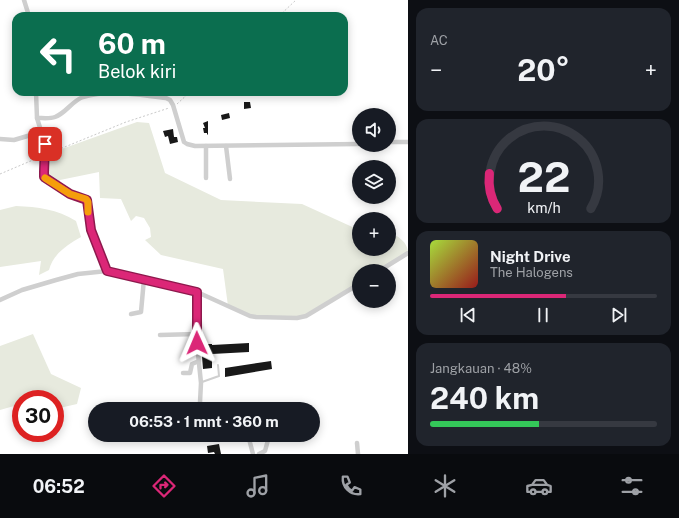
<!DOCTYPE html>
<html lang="id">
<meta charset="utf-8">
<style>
:root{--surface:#171b24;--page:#20242c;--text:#f1f3f6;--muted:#9ea1a6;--line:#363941;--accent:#db2777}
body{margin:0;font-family:"Public Sans",sans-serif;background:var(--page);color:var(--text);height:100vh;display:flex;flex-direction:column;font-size:15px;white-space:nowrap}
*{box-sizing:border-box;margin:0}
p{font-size:13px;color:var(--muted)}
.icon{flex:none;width:22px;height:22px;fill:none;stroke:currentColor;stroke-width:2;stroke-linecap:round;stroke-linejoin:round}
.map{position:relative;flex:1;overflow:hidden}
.details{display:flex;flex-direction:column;gap:8px;padding:8px;background:#0d0f14;width:271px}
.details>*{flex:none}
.hud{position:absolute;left:12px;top:12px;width:336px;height:84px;border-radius:12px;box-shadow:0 2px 10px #0003;background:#0b6e4f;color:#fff;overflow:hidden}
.fabs{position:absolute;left:352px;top:108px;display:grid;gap:8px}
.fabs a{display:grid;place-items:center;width:44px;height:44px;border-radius:50%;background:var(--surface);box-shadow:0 2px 10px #0003;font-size:20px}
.speed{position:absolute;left:12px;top:390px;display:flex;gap:8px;font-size:20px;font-weight:700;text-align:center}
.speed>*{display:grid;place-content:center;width:52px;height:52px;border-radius:50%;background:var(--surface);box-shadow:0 2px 10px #0003;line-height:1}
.speed .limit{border:6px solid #d22;background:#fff;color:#111}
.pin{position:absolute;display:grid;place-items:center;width:34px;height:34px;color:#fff;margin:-17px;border-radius:8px;box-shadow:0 2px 6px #0006}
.me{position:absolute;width:44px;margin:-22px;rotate:359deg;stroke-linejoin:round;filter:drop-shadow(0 0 3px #0008)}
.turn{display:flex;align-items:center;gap:14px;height:84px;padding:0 20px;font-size:18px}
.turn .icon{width:52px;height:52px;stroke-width:2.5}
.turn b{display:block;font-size:28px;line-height:34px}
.big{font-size:30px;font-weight:700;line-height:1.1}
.details .widget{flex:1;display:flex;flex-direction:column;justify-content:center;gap:6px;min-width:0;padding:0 14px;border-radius:12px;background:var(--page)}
.details .dial{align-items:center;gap:0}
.dial svg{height:104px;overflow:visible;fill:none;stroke:var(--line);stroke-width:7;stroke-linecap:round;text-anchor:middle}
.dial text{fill:var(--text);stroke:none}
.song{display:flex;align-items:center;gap:12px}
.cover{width:48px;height:48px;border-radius:6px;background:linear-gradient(135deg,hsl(80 70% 55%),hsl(0 70% 35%))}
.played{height:4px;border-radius:2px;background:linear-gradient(90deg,var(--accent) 60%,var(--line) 60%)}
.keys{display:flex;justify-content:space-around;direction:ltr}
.heat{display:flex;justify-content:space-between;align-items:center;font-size:22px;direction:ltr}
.charge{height:6px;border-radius:3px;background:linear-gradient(90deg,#34c759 48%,var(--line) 0)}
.trip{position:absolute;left:88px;top:402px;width:232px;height:40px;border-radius:20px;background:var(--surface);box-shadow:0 2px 10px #0003;font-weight:700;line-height:40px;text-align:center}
.menu{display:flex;height:64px;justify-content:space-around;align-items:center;background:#090b0e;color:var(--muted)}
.menu .icon{width:28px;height:28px}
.menu .active{color:var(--accent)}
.menu b{font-size:18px;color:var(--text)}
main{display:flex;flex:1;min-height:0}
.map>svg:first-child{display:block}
</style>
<main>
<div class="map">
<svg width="408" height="454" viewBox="0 0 408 454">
<rect width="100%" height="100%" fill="#fff"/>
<g fill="#e7eade">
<path d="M137,122l12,1 16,50 56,27 81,4 57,26v19h30v-17c9,4 19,10 19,21l-29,18h-20v12l-53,33 -50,1 -28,-11 -5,-37 -62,-14 -16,-15 6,-3 -1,-9 -6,-10 -8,-2 -5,5 -10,-22 -21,-1 -1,-26 -39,8 -2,5 -14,-8 1,-22z"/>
<path d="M16,206c22,1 41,3 60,15l5,16c-14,8 -28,17 -32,33l-10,5 2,-14 -41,6v-57z"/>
<polygon points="33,334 51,374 81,388 77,404 55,409 55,399 21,399 21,404 0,410 0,346"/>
</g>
<g fill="#191919">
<polygon points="244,102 250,102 251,108 244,109"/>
<polygon points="229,113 230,118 222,120 221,115"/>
<polygon points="208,121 208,134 207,135 207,133 204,133 203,128 205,128 203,123"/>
<polygon points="173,129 174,137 177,137 178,142 170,144 168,136 165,137 163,131"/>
<polygon points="249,343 249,352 212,354 212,368 203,369 201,344 212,344 212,345"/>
<polygon points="271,361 272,369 225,377 225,368"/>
<polygon points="210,402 218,402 218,409 209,409"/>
<polygon points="219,444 221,454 215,454 214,452 208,453 207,446"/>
</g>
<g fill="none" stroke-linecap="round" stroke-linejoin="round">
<g stroke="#c9c9c9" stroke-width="1" stroke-dasharray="2 2" stroke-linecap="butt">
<polyline points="279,16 296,0"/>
<polyline points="177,104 190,92"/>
<polyline points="50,153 126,122 169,108"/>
<polyline points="0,174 40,157"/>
</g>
<polyline stroke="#cfcfcf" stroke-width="2" points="202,382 219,376 218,365"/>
<g stroke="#cfcfcf" stroke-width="4.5">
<polyline points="24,0 29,16"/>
<polyline points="36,92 37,118 45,144 44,175 46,179 71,194 87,200 91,230 107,271"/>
<path d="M37,118c6,0 13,1 18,-1 11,-4 17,-16 28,-20 27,-8 55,-2 83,1l4,2 3,5 11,37 3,2 8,2 164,-2"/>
<polyline points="0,139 14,140 41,132"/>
<polyline points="389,142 408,142"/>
<polyline points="206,146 206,178"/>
<polyline points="226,146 230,179"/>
<polyline points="379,271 408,253"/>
<polyline points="197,292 196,334 201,383 200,402 202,407 205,409"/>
<polyline points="0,300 22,290 56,280 78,274 107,271 197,292 250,316 256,317 297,318 306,316 359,284"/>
<polyline points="131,314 141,312 144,279"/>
<polyline points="160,335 196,334"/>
<polyline points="183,373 190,373 192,364 199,361"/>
<polyline points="248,435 253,454"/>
<polyline points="357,443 358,454"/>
<polyline points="259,454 265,451 268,440"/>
</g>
</g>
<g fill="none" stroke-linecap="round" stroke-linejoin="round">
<defs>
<polyline id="route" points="45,144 44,172 44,177 70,194 87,200 91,230 107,271 197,292 197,343"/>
</defs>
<use href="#route" stroke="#8e194d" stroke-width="10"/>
<use href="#route" stroke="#db2777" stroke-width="7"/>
<polyline stroke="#f59e0b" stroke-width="7" points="45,178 70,194 86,199 88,202 88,212"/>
</g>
</svg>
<div class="fabs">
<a><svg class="icon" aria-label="sound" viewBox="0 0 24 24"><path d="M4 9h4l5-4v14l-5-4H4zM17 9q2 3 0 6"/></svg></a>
<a><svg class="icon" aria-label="layers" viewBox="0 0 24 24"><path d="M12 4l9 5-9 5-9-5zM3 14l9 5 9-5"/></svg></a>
<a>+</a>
<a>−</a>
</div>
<div class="speed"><div class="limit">30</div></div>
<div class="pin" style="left:45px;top:144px;background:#d93025"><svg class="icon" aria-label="arrive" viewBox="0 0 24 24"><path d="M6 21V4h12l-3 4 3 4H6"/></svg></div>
<svg class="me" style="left:197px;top:343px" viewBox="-20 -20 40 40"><path d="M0-17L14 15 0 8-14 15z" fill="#db2777" stroke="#fff" stroke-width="4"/></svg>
<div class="trip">06:53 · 1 mnt · 360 m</div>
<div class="hud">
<div class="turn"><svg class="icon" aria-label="left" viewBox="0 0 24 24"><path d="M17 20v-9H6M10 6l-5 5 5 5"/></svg><div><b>60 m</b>Belok kiri</div></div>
</div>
</div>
<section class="details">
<div class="widget"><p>AC</p>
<div class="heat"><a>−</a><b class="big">20°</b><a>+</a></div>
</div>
<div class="widget dial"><svg viewBox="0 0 100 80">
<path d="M14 69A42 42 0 1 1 86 69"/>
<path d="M14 69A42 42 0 0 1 8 42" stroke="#db2777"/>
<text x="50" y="56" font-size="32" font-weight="700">22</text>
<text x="50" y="72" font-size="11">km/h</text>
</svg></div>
<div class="widget">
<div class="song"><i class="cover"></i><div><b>Night Drive</b><p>The Halogens</p></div></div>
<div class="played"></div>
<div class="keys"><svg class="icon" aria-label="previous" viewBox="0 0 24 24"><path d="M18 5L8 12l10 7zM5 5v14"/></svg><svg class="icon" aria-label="pause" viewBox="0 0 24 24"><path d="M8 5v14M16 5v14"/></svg><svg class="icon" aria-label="next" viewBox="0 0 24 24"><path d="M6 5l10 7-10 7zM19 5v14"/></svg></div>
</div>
<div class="widget"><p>Jangkauan · 48%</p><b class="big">240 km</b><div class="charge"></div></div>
</section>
</main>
<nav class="menu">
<b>06:52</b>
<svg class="icon active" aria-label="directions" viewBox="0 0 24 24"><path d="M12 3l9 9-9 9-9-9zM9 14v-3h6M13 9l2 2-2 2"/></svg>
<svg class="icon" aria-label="music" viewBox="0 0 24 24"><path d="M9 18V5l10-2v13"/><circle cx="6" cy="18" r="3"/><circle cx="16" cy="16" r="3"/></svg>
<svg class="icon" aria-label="phone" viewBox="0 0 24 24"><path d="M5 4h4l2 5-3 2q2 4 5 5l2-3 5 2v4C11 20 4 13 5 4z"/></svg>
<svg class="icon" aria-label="climate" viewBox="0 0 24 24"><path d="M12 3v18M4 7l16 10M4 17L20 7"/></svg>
<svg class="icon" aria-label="car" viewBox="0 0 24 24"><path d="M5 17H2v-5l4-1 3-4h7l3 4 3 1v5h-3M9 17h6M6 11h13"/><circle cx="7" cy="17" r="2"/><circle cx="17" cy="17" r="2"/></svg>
<svg class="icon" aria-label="filters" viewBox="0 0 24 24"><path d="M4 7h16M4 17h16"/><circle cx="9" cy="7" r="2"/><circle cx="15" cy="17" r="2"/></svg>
</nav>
